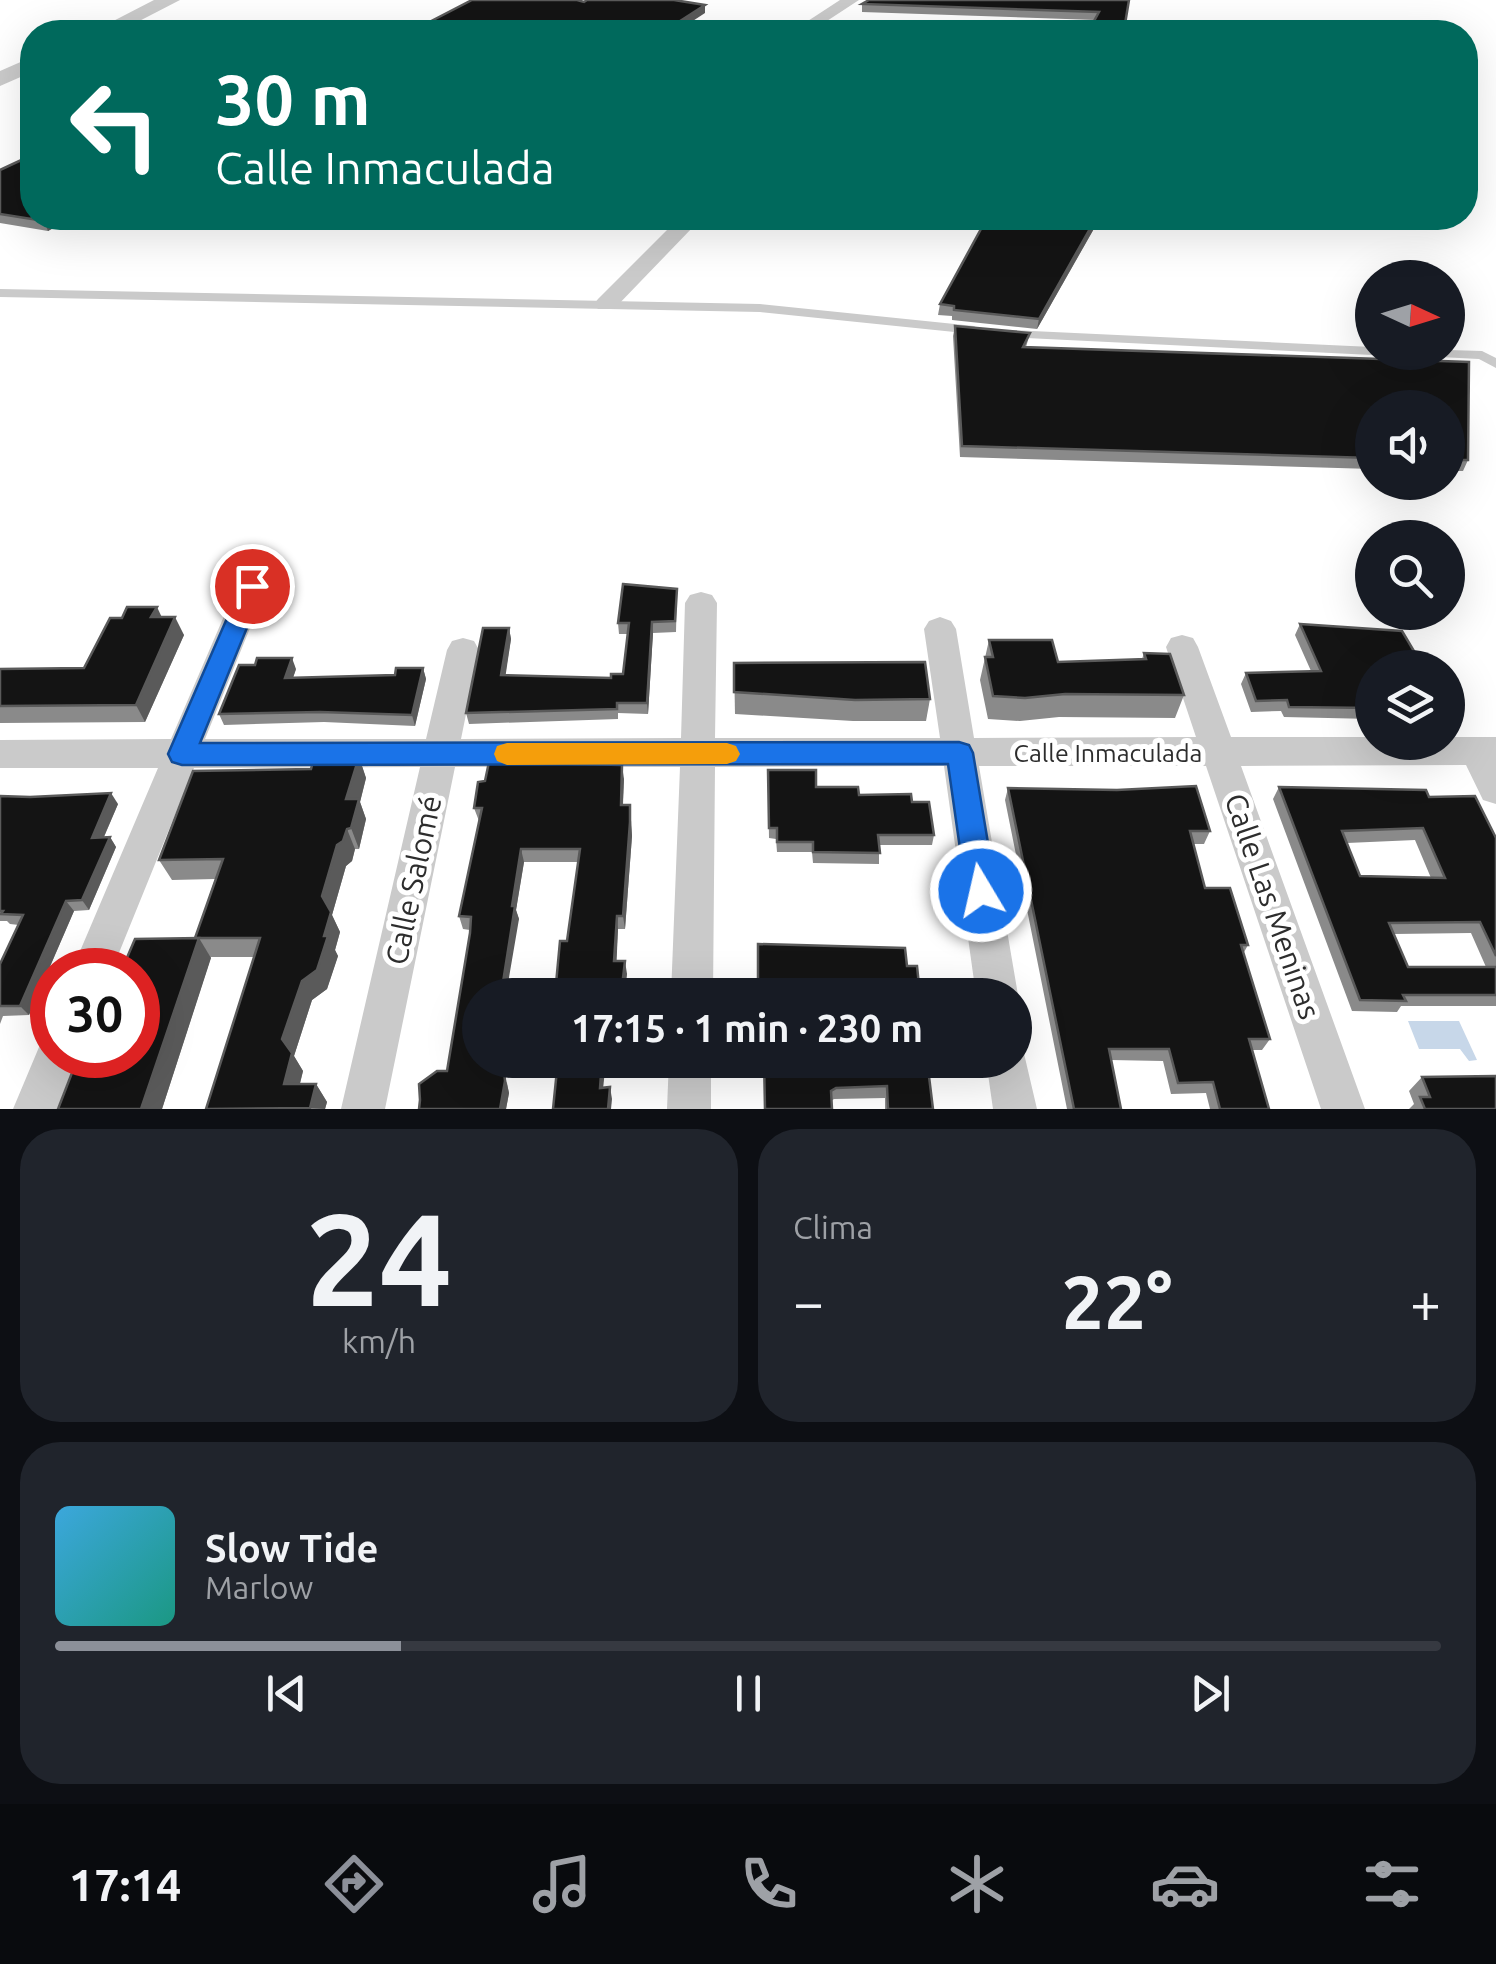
<!DOCTYPE html>
<html lang="es">
<meta charset="utf-8">
<style>
:root{--surface:#171b24;--page:#20242c;--text:#f1f3f6;--muted:#9ea1a6;--line:#363941;--accent:#8c9099}
body{margin:0;font-family:Ubuntu,sans-serif;background:var(--page);color:var(--text);height:100vh;display:flex;flex-direction:column;font-size:38px;white-space:nowrap}
*{box-sizing:border-box;margin:0}
p{font-size:32px;color:var(--muted)}
.icon{flex:none;width:55px;height:55px;fill:none;stroke:currentColor;stroke-width:2;stroke-linecap:round;stroke-linejoin:round}
.map{position:relative;height:1109px;overflow:hidden}
.sheet{display:flex;flex-direction:column;gap:20px;padding:20px;background:#0d0f14;flex:1}
.sheet>*{flex:none}
.banner{position:absolute;left:20px;top:20px;width:1458px;height:210px;border-radius:40px;box-shadow:0 10px 40px #0002;background:#00695c;color:#fff;overflow:hidden}
.needle{width:65px;rotate:94deg}
.fabs{position:absolute;left:1355px;top:260px;display:grid;gap:20px}
.fabs a{display:grid;place-items:center;width:110px;height:110px;border-radius:50%;background:var(--surface);box-shadow:0 10px 40px #0002;font-size:50px}
.speed{position:absolute;left:30px;top:948px;display:flex;gap:20px;font-size:50px;font-weight:700;text-align:center}
.speed>*{display:grid;place-content:center;width:130px;height:130px;border-radius:50%;background:var(--surface);box-shadow:0 10px 40px #0002;line-height:1}
.speed .limit{border:15px solid #d22;background:#fff;color:#111}
.pin{position:absolute;display:grid;place-items:center;width:85px;height:85px;color:#fff;margin:-42px;border:5px solid #fff;border-radius:50%;box-shadow:0 2px 10px #0007}
.me{position:absolute;width:110px;margin:-55px;rotate:351deg;stroke-linejoin:round;filter:drop-shadow(0 0 8px #0008)}
.turn{display:flex;align-items:center;gap:35px;height:210px;padding:0 30px;font-size:45px}
.turn .icon{width:130px;height:130px;stroke-width:2.5}
.turn b{display:block;font-size:70px;line-height:85px}
.big{font-size:75px;font-weight:600;line-height:1.1}
.sheet .tile{flex:1;display:flex;flex-direction:column;justify-content:center;gap:15px;min-width:0;padding:0 35px;border-radius:40px;background:var(--page)}
.sheet .dial{align-items:center;gap:0}
.dial b{font-size:130px;line-height:1}
.song{display:flex;align-items:center;gap:30px}
.cover{width:120px;height:120px;border-radius:15px;background:linear-gradient(135deg,hsl(200 70% 55%),hsl(170 70% 35%))}
.played{height:10px;border-radius:5px;background:linear-gradient(90deg,var(--accent) 25%,var(--line) 25%)}
.keys{display:flex;justify-content:space-around;direction:ltr}
.heat{display:flex;justify-content:space-between;align-items:center;font-size:55px;direction:ltr}
.sheet .tiles{flex:1;display:grid;gap:20px;grid-template-columns:1fr 1fr}
.tile:last-child{grid-column:span 2}
.trip{position:absolute;left:462px;top:978px;width:570px;height:100px;border-radius:50px;background:var(--surface);box-shadow:0 10px 40px #0002;font-weight:600;line-height:100px;text-align:center}
.dock{display:flex;height:160px;justify-content:space-around;align-items:center;background:#090b0e;color:var(--muted)}
.dock .icon{width:70px;height:70px}
.dock .selected{color:var(--accent)}
.dock b{font-size:45px;color:var(--text)}
.map>svg:first-child{display:block}
</style>
<div class="map">
<svg width="1496" height="1109" viewBox="0 0 1496 1109">
<rect width="100%" height="100%" fill="#fff"/>
<polygon fill="#c7d7e9" points="1408,1021 1459,1021 1477,1060 1469,1061 1460,1049 1419,1049"/>
<g fill="none" stroke-linecap="round" stroke-linejoin="round">
<g fill="#cacaca" fill-rule="evenodd">
<polygon points="0,289 760,304 974,326 980,330 974,334 760,312 0,297"/>
<polygon points="1012,330 1372,347 1372,352 1377,352 1372,355 1008,337 1008,331"/>
<polygon points="1448,350 1482,351 1496,358 1496,368 1479,359 1420,356 1414,352 1448,352"/>
</g>
<g fill="#cacaca" fill-rule="evenodd">
<polygon points="840,0 859,0 810,32 791,32"/>
<polygon points="672,218 692,218 693,227 614,309 598,309 594,304 598,299 671,226"/>
<polygon points="252,575 263,578 267,586 205,739 426,739 447,650 452,641 463,638 474,641 479,650 461,739 681,738 685,603 690,595 701,592 712,595 717,603 715,738 940,738 924,629 929,621 940,617 951,621 956,629 974,738 1196,737 1166,647 1171,638 1182,635 1193,638 1198,647 1231,737 1372,737 1372,742 1448,742 1448,737 1496,737 1496,804 1483,800 1466,765 1241,766 1365,1109 1321,1109 1206,766 979,766 1018,995 1015,1001 1015,995 976,995 944,766 715,767 713,995 671,995 680,767 455,767 385,1109 341,1109 420,767 194,768 112,970 72,970 158,768 0,768 0,740 171,739 237,586 241,578"/>
<polygon points="52,1036 52,1055 78,1055 57,1109 13,1109 42,1040"/>
<polygon points="1015,1042 1022,1045 1037,1109 993,1109 986,1060 1015,1060"/>
<polygon points="669,1060 711,1060 711,1109 667,1109"/>
</g>
<g fill="#cacaca" fill-rule="evenodd">
<polygon points="154,0 180,0 118,32 92,32"/>
<polygon points="32,57 32,72 0,86 0,71"/>
</g>
</g>
<g fill="#8a8a8a" fill-rule="evenodd">
<polygon points="1129,0 1125,24 1181,32 1088,32 1095,20 862,12 862,4"/>
<polygon points="0,170 32,218 156,218 133,230 66,221 48,231 0,223"/>
<polygon points="987,218 1100,218 1037,329 952,320 952,316 938,315 940,304"/>
<polygon points="955,326 1030,333 1026,347 1469,362 1468,460 1463,471 1448,471 1448,408 1372,408 1372,469 960,457 953,336"/>
<polygon points="677,589 676,632 653,633 648,714 618,713 618,719 469,724 466,713 509,628 511,639 505,675 611,678 623,674 628,634 619,634 618,623"/>
<polygon points="162,617 184,635 145,722 0,723 0,669 84,668"/>
<polygon points="1300,624 1372,668 1372,719 1284,717 1281,711 1251,712 1241,684 1246,673 1311,671 1295,635"/>
<polygon points="989,640 1058,662 1142,659 1144,653 1184,695 1175,718 1059,717 1020,721 988,719 980,680"/>
<polygon points="734,663 930,699 926,721 853,721 735,714"/>
<polygon points="423,668 426,679 415,726 324,722 224,725 219,714 296,669 293,678 395,675"/>
<polygon points="359,757 366,778 360,802 366,819 359,849 355,849 352,861 346,866 332,915 340,932 335,950 338,956 327,989 312,1000 294,1056 303,1071 300,1084 316,1084 327,1102 325,1109 206,1109 254,957 211,957 162,1109 58,1109 75,1065 91,1065 96,1055 138,1055 138,970 130,970 126,960 135,939 195,938 215,879 172,880 159,860 193,771 311,769 314,758"/>
<polygon points="768,770 816,787 912,802 934,835 932,845 879,845 879,864 813,863 812,852 777,852 776,839 769,838"/>
<polygon points="624,779 623,805 630,805 632,836 625,929 618,929 616,961 627,974 624,995 558,995 556,984 567,941 578,862 524,862 516,910 519,919 480,995 499,1071 507,1083 509,1093 506,1109 419,1109 447,1071 470,930 463,929 459,916 479,821 474,808"/>
<path d="M1279,787l150,10 67,41v168h-95l-4,6 -45,-1 -79,-212zM1415,840l16,38 -71,-2 -13,-33zM1471,933l15,34h-78l-14,-33z"/>
<polygon points="1008,788 1210,831 1204,844 1193,844 1205,888 1248,945 1243,954 1270,1039 1262,1050 1252,1050 1269,1109 1210,1109 1206,1093 1171,1094 1163,1061 1111,1060 1121,1109 1067,1109 1005,800"/>
<polygon points="0,796 118,804 104,837 110,837 116,847 89,910 74,911 29,1015 3,1016 0,1024 0,964 19,925 10,924 7,921 0,921"/>
<polygon points="758,1060 927,1060 933,1109 885,1109 885,1098 834,1099 831,1101 764,1066 758,1066"/>
<polygon points="1422,1077 1496,1109 1409,1109 1414,1104 1409,1091"/>
</g>
<g fill="#5a5a5a">
<polygon points="705,5 705,13 676,32 663,32"/>
<polygon points="51,218 64,218 66,221 48,231 44,221"/>
<polygon points="135,218 156,218 133,230 129,221"/>
<polygon points="1096,218 1100,218 1037,329 1039,319"/>
<polygon points="157,607 165,624 151,617"/>
<polygon points="175,617 184,635 145,722 136,705"/>
<polygon points="652,622 653,633 648,714 647,703"/>
<polygon points="509,628 511,639 504,686 501,675"/>
<polygon points="292,658 296,669 289,689 285,678"/>
<polygon points="423,668 426,679 415,726 412,715"/>
<polygon points="359,757 366,778 360,802 366,819 359,849 351,828 346,799"/>
<polygon points="622,765 624,779 622,819 621,805"/>
<polygon points="111,793 118,804 99,848 92,838"/>
<polygon points="630,805 632,836 625,929 623,916"/>
<polygon points="347,829 355,849 352,861 346,866 332,915 340,932 335,950 338,956 327,989 312,1000 294,1056 303,1071 295,1102 284,1084 282,1039 302,981 324,936 322,896 337,845"/>
<polygon points="110,837 116,847 89,910 82,900"/>
<polygon points="521,849 524,862 516,910 519,919 506,995 501,995 512,906"/>
<polygon points="66,901 74,911 29,1015 20,1006"/>
<polygon points="617,916 618,929 616,974 614,961"/>
<polygon points="199,938 211,958 162,1109 141,1109"/>
<polygon points="625,961 627,974 624,995 621,995"/>
<polygon points="495,1060 501,1060 498,1083 494,1071"/>
<polygon points="602,1060 606,1060 602,1099 600,1088"/>
<polygon points="504,1071 509,1093 506,1109 500,1109"/>
<polygon points="316,1084 327,1102 325,1109 310,1108"/>
<polygon points="610,1087 612,1099 611,1109 608,1109"/>
</g>
<g fill="#141414" stroke="#5a5a5a" stroke-width="2.5" fill-rule="evenodd">
<polygon points="472,0 577,0 584,2 587,0 674,0 705,5 663,32 410,32"/>
<polygon points="869,0 1129,0 1125,24 1181,32 1188,23 1248,32 1088,32 1099,12 862,4"/>
<polygon points="32,155 32,218 51,218 44,221 0,214 0,170"/>
<polygon points="106,218 135,218 129,221"/>
<polygon points="987,218 1096,218 1039,319 954,310 954,306 940,304"/>
<polygon points="955,326 1030,333 1023,347 1469,362 1468,460 1448,460 1448,408 1372,408 1372,458 962,446"/>
<polygon points="623,584 677,589 675,621 652,622 647,703 617,703 617,709 466,713 483,628 509,628 501,675 611,678 611,674 623,674 629,623 618,623"/>
<polygon points="127,607 157,607 151,617 175,617 136,705 0,706 0,669 84,668 110,618 122,618"/>
<polygon points="1300,624 1402,631 1424,668 1372,668 1372,708 1289,707 1287,700 1256,701 1246,673 1321,671"/>
<polygon points="989,640 1052,640 1058,662 1146,659 1144,653 1170,654 1184,695 1065,694 1025,698 993,696 985,657 993,657"/>
<polygon points="257,658 292,658 285,678 395,675 396,668 423,668 412,715 320,712 219,714 239,665 255,665"/>
<polygon points="925,662 930,699 855,700 734,692 734,663"/>
<polygon points="359,757 346,799 359,799 351,828 347,829 343,841 337,845 322,896 331,912 324,936 328,936 317,970 302,981 282,1039 292,1053 284,1084 316,1084 310,1108 206,1109 260,938 195,938 223,859 159,860 193,771 311,769 314,758"/>
<polygon points="489,762 622,765 621,805 630,805 630,822 623,916 617,916 614,961 625,961 621,995 564,995 566,983 556,984 560,941 567,941 580,849 521,849 512,906 515,906 501,995 480,995 480,1060 495,1060 494,1071 504,1071 505,1081 500,1109 419,1109 420,1100 419,1084 437,1071 447,1071 470,933 471,917 459,916 482,808 474,808 478,782 485,781"/>
<polygon points="768,770 816,770 816,787 858,787 859,795 911,794 912,802 929,802 934,835 878,835 880,853 813,852 813,842 777,842 777,828 769,828"/>
<polygon points="1196,786 1210,831 1190,831 1205,888 1230,888 1248,945 1241,945 1270,1039 1249,1039 1269,1109 1220,1109 1213,1082 1178,1083 1169,1049 1109,1049 1121,1109 1074,1109 1008,788 1117,790"/>
<path d="M1279,787l147,3 3,7 46,-1 21,42v118l-16,-34 -91,1 19,44h88v28h-93l3,6 -46,-1zM1423,828l22,50 -85,-2 -18,-45z"/>
<polygon points="111,793 92,838 110,837 82,900 66,901 20,1006 0,1006 0,964 23,915 1,914 3,911 0,911 0,796 30,797"/>
<polygon points="199,938 141,1109 58,1109 75,1065 91,1065 96,1055 138,1055 138,970 130,970 126,960 135,939"/>
<polygon points="758,944 905,948 907,966 917,966 920,995 758,995"/>
<polygon points="558,1060 602,1060 600,1088 610,1087 608,1109 553,1109"/>
<polygon points="764,1060 927,1060 933,1109 888,1109 887,1086 836,1088 831,1091 832,1109 765,1109"/>
<polygon points="1496,1076 1496,1109 1425,1109 1420,1097 1430,1097 1422,1077"/>
</g>
<polygon fill="#1a73e8" stroke="#114b97" stroke-width="2.5" points="252,578 264,586 200,743 959,742 969,745 973,753 996,891 991,900 981,904 971,900 966,891 948,764 182,765 172,762 168,754 241,586"/>
<polygon fill="#f59e0b" points="507,743 727,743 736,746 740,754 736,761 727,764 507,765 497,761 494,754 497,746"/>
<g text-anchor="middle" dominant-baseline="central" stroke-width="10" stroke-linejoin="round" paint-order="stroke">
<g font-size="25" fill="#2d2d2d" stroke="#fff">
<text x="1108" y="753">Calle Inmaculada</text>
</g>
<g font-size="30" fill="#2d2d2d" stroke="#fff">
<text transform="translate(413 880) rotate(-78)">Calle Salomé</text>
<text transform="translate(1273 906) rotate(71)">Calle Las Meninas</text>
</g>
</g>
</svg>
<div class="fabs">
<a><svg class="needle" viewBox="-14 -14 28 28"><path d="M0-13l5 13h-10z" fill="#e53935"/><path d="M0 13l5-13h-10z" fill="#9ea1a6"/></svg></a>
<a><svg class="icon" aria-label="sound" viewBox="0 0 24 24"><path d="M4 9h4l5-4v14l-5-4H4zM17 9q2 3 0 6"/></svg></a>
<a><svg class="icon" aria-label="search" viewBox="0 0 24 24"><circle cx="10" cy="10" r="6"/><path d="M15 15l6 6"/></svg></a>
<a><svg class="icon" aria-label="layers" viewBox="0 0 24 24"><path d="M12 4l9 5-9 5-9-5zM3 14l9 5 9-5"/></svg></a>
</div>
<div class="speed"><div class="limit">30</div></div>
<div class="pin" style="left:252px;top:586px;background:#d93025"><svg class="icon" aria-label="arrive" viewBox="0 0 24 24"><path d="M6 21V4h12l-3 4 3 4H6"/></svg></div>
<svg class="me" style="left:981px;top:891px" viewBox="-20 -20 40 40"><circle r="17" fill="#1a73e8" stroke="#fff" stroke-width="3"/><path d="M0-11L8 9 0 5-8 9z" fill="#fff"/></svg>
<div class="trip">17:15 · 1 min · 230 m</div>
<div class="banner">
<div class="turn"><svg class="icon" aria-label="left" viewBox="0 0 24 24"><path d="M17 20v-9H6M10 6l-5 5 5 5"/></svg><div><b>30 m</b>Calle Inmaculada</div></div>
</div>
</div>
<section class="sheet">
<div class="tiles">
<div class="tile dial"><b>24</b><p>km/h</p></div>
<div class="tile"><p>Clima</p>
<div class="heat"><a>−</a><b class="big">22°</b><a>+</a></div>
</div>
<div class="tile">
<div class="song"><i class="cover"></i><div><b>Slow Tide</b><p>Marlow</p></div></div>
<div class="played"></div>
<div class="keys"><svg class="icon" aria-label="previous" viewBox="0 0 24 24"><path d="M18 5L8 12l10 7zM5 5v14"/></svg><svg class="icon" aria-label="pause" viewBox="0 0 24 24"><path d="M8 5v14M16 5v14"/></svg><svg class="icon" aria-label="next" viewBox="0 0 24 24"><path d="M6 5l10 7-10 7zM19 5v14"/></svg></div>
</div>
</div>
</section>
<nav class="dock">
<b>17:14</b>
<svg class="icon selected" aria-label="directions" viewBox="0 0 24 24"><path d="M12 3l9 9-9 9-9-9zM9 14v-3h6M13 9l2 2-2 2"/></svg>
<svg class="icon" aria-label="music" viewBox="0 0 24 24"><path d="M9 18V5l10-2v13"/><circle cx="6" cy="18" r="3"/><circle cx="16" cy="16" r="3"/></svg>
<svg class="icon" aria-label="phone" viewBox="0 0 24 24"><path d="M5 4h4l2 5-3 2q2 4 5 5l2-3 5 2v4C11 20 4 13 5 4z"/></svg>
<svg class="icon" aria-label="climate" viewBox="0 0 24 24"><path d="M12 3v18M4 7l16 10M4 17L20 7"/></svg>
<svg class="icon" aria-label="car" viewBox="0 0 24 24"><path d="M5 17H2v-5l4-1 3-4h7l3 4 3 1v5h-3M9 17h6M6 11h13"/><circle cx="7" cy="17" r="2"/><circle cx="17" cy="17" r="2"/></svg>
<svg class="icon" aria-label="filters" viewBox="0 0 24 24"><path d="M4 7h16M4 17h16"/><circle cx="9" cy="7" r="2"/><circle cx="15" cy="17" r="2"/></svg>
</nav>
